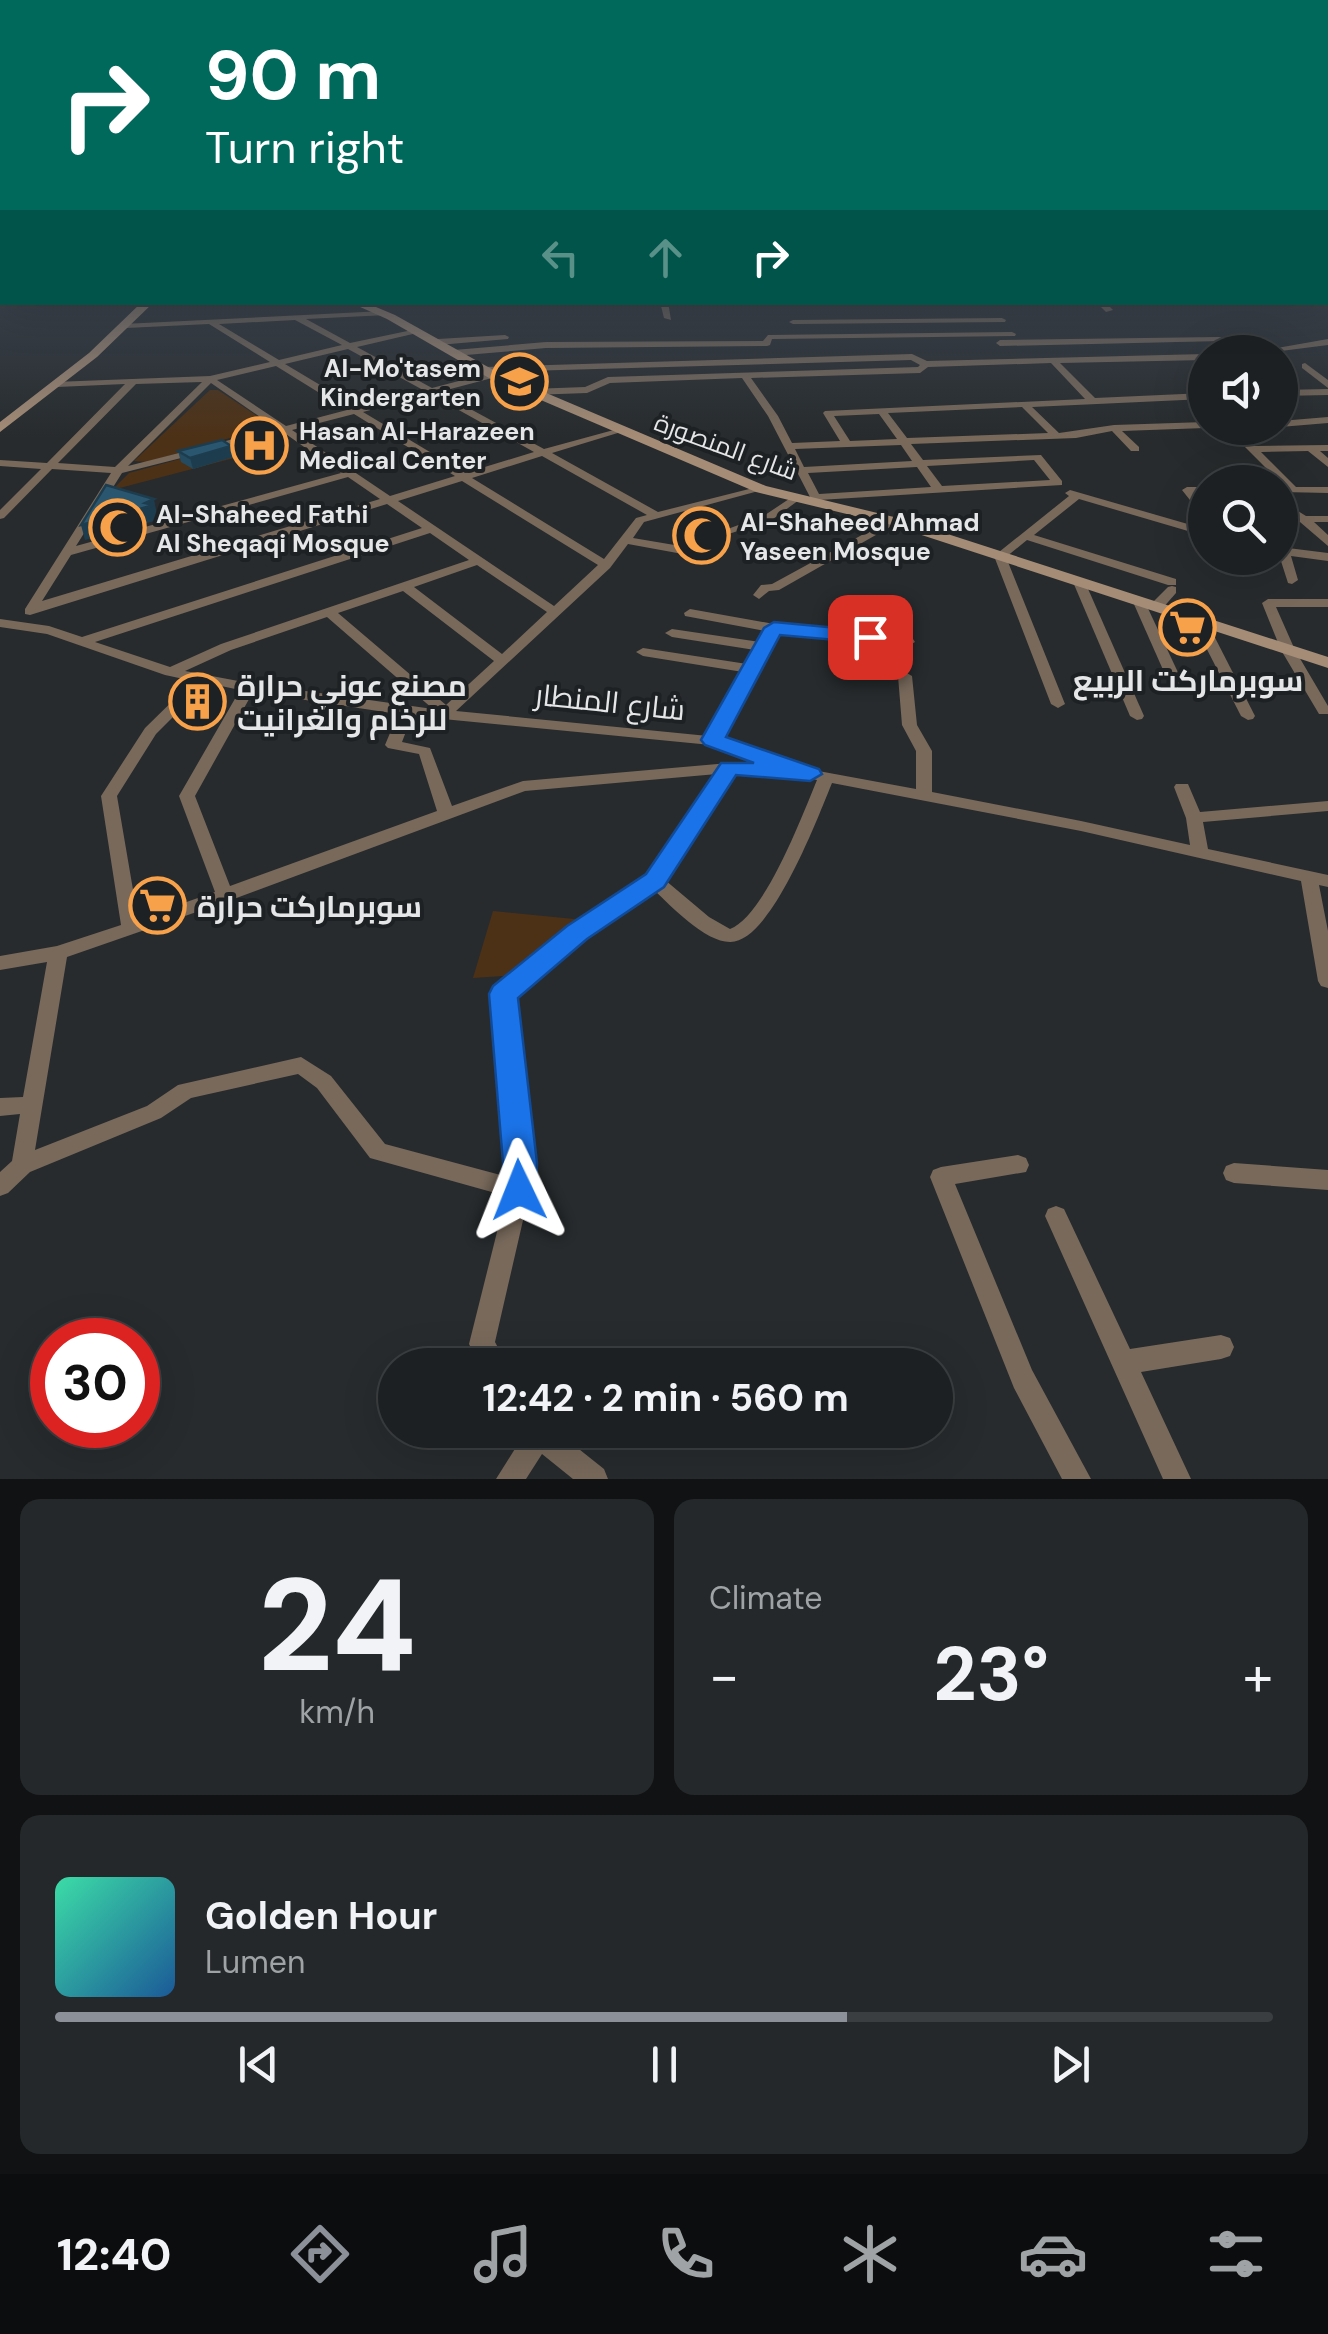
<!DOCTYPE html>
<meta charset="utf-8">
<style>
:root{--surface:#1d2022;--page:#25282a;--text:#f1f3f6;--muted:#a0a3a5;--line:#3b3e40;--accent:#8c9099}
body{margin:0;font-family:"DM Sans",Cairo,sans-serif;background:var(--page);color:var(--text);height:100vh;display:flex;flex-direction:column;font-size:38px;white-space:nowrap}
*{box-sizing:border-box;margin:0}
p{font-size:32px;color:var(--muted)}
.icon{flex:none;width:55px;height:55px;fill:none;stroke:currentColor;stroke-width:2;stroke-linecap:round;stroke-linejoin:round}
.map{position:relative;height:1479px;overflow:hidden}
.sheet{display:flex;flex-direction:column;gap:20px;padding:20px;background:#101213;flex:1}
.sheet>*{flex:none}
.banner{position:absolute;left:0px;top:0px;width:1330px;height:305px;box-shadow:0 10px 40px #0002,0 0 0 2px var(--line);background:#00695c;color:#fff;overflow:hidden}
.fabs{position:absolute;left:1188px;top:335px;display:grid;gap:20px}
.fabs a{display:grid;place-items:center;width:110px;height:110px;border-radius:50%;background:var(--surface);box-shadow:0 10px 40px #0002,0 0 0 2px var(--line);font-size:50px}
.speed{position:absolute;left:30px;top:1318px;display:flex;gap:20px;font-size:50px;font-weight:700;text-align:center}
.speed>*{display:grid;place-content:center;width:130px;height:130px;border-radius:50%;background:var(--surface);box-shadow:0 10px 40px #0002,0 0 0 2px var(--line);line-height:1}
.speed .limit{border:15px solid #d22;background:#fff;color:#111}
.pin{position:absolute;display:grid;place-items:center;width:85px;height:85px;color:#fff;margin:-42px;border-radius:20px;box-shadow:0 5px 15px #0006}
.me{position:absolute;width:110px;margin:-55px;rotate:358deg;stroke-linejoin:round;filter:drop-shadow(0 0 8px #0008)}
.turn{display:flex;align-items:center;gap:35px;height:210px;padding:0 40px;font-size:45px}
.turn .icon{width:130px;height:130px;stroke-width:2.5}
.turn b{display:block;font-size:70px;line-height:85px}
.lanes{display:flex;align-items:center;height:95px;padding:0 40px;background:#0003;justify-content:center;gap:50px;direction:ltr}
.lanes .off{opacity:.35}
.big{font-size:75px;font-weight:700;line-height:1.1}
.sheet .tile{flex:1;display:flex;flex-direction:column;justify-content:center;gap:15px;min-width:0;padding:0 35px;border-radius:20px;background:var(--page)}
.sheet .dial{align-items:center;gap:0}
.dial b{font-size:130px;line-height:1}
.song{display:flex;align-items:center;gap:30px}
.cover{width:120px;height:120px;border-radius:15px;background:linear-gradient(135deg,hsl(160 70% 55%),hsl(210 70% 35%))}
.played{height:10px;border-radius:5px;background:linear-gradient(90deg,var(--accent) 65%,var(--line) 65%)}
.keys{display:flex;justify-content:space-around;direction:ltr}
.heat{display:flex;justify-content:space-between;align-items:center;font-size:55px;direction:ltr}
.sheet .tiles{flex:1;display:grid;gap:20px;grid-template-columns:1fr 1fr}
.tile:last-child{grid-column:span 2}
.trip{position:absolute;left:378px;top:1348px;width:575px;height:100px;border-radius:50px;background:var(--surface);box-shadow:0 10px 40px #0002,0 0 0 2px var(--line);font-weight:700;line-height:100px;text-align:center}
.tabs{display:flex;height:160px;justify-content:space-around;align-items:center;background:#0c0d0e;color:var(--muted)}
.tabs .icon{width:70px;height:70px}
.tabs .current{color:var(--accent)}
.tabs b{font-size:45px;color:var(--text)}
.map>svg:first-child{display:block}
</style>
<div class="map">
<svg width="1328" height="1479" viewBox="0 0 1328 1479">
<rect width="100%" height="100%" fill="#272b2d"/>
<g fill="#4d3116">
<polygon points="210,390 218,390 272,426 147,462 134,461"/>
<polygon points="224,447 238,457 112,490 129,473"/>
<polygon points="493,911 584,920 516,975 473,978"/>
</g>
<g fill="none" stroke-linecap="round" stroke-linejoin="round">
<g fill="#78695b" fill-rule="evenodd">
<polygon points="517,302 589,302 585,304"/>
<polygon points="660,302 668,302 671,320 664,318"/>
<polygon points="1096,302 1105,302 1113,310 1106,312"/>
<path d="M384,311l4,2 -1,2 -81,4 44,24 67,-14v4l-60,14 75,41 61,-16h-12v-4l3,-1 428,-13 15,7 278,-7v6l-145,3 35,35 110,-5v6l-173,8 27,26 55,-8 91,-3v6l-83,3 17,16v4h-8l-19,-20 -36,7 -165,6 12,16 118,-5 21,26v4l-243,15 -6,5 -6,-3 3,-5 -42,-81 -26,-38 -132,5 -23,10 -56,2 -5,-3 5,-3 54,-2 23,-10 310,-10 2,-2 -9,-5 -418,12 4,3 -1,2 -57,15 105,57 77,-21v4l-69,21 106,59 103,-26 5,3 -122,33 -11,16 77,13 6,4 -6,4 -82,-15 -18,24 -154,143 252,25 35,-64 -100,-16 -7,-4 7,-4 104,16 8,-14 -83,-13 -7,-4 7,-4 88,13 6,-11 -81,-15 -1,-3 6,-4 84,15 139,15 2,3 -7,4 -130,-14 -56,107 91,31 103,19v-38l-14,-26 -4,-49 7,-4 7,4 5,49 15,26v41l149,29 109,24 -4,-27 -12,-31 2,-3h12l12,28 128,-11v10l-125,11 5,27 120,26v12l-9,-2 9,46v57l-7,-2 -3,-5 -17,-100 -220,-50 -249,-48c-14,34 -61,160 -102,159 -25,0 -59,-36 -76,-52l-71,48 -70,59 18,166 -1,27 -35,152 12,23h-27l-11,-21 37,-148 -136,-38 -53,-70 -19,-14 -107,24 -30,20 -131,54 -22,21 -8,3v-24l12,-11 8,-47 -20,2v-18l23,-1 24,-135 -47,8v-14l57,-10 64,-21 -20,-129 44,-68 48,-47 -28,-6 -118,-41 -47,-7v-8l49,7 33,11 340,-109 -35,-24 -357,111 -5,-1v-5l86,-136 -59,-4 -48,49 -4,1v-9l41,-41 -41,-3v-6l47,3 78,-79 -68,3 -3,-1v-4l156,-6 60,-14 -61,-38 -83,4h-3v-4zM295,320l47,25 -63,15 -60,-36zM348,349l75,41 -66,17 -72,-43zM1051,363l34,36 -260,12 -2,2 17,28 -48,2 -14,-27 -27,-38 169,-5 8,-6zM276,366l71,44 -61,16 -69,-46zM202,382l-87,85 -57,-4 78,-79zM211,383l65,45 -148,38zM430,394l104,58 -69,21 -102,-61zM1022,407l26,26 -141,5 -19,-25zM354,414l101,62 -65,20 -98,-66zM879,414l18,25 -47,2 -16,-25zM283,432l58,41 -265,73 46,-73zM901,445l11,16 -108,6 -9,-18zM542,456l105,59 -11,3 -32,41 -132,-81zM1034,460l16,20 -108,6 -15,-20zM917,467l14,20 -112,7 -11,-21zM348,477l32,22 -338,102 29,-46zM462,481l136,84 -44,41 -156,-105zM430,533l39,27 -248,84 -51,23 -75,-25zM477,565l70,47 -45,42 -88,-67zM403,591l91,70 -48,44 -108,-92zM327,617l106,92 -184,-26 -64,-12 46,-21zM207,683l33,7 -61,106 36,96 -77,27 -21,-123 39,-62zM253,692l145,22 -13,31 3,3 31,6 18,57 -207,75 -35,-90zM412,716l299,29 63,22 -45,-4 -206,18 -71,25 -22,-58 -28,-6zM733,773l58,5 6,-3 20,5c-15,36 -52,135 -87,149l-21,-12 -44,-37zM717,774l-68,103 -78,51 -75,61 -3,5 15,183 -123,-33 -54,-68 -30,-19 -123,28 -31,21 -112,44 32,-193 164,-57 294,-109z"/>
<polygon points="1002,318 1006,320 1005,322 793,324 789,322 793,320"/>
<polygon points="1012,332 1016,334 1015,336 772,339 770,345 767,346 546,348 454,356 450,353 454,350 546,342 763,341 768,335"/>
<polygon points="505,335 509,337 508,339 438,345 434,342 438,339"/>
<polygon points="1218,337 1221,337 1221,341 1000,346 996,343 1000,340"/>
<polygon points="1328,339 1328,345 1273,352 1255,352"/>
<polygon points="1305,363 1328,380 1328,388 1302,368 1302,364"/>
<polygon points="1328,389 1328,395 1280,396 1280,390"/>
<polygon points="1328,417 1328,423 1280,427 1280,421"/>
<polygon points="1226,428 1236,428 1255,446 1328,445 1328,451 1320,451 1328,458 1328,467 1308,451 1261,452 1296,487 1328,487 1328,493 1283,492 1282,490 1284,487 1280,482"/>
<polygon points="1187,487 1205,487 1205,493 1195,493 1205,505 1205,515 1201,514 1182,490"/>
<polygon points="1070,490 1205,529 1205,536 1079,499 1034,535 1176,579 1176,585 1168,585 1027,540 1006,557 1065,704 1058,708 1051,704 994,556 1069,496 1065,493"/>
<polygon points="795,495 799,496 799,500 773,519 723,536 717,533 765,515"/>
<polygon points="1280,500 1306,516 1328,516 1328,522 1314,522 1328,535 1328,546 1300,522 1280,522 1280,516 1292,516 1280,508"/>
<polygon points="893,518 897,519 897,523 779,590 769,591 759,599 753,595 761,585 772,584"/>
<polygon points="1280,547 1328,553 1328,561 1291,556 1298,580 1292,584 1288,583 1280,558"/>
<polygon points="1079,578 1085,582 1144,716 1142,719 1137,720 1130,716 1073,582"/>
<polygon points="1172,586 1176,587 1176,593 1161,610 1151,610 1151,604 1168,587"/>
<polygon points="1139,598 1145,602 1182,681 1180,684 1175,685 1168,681 1133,602"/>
<polygon points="1268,599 1328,599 1328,607 1276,607 1295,650 1328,706 1328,714 1319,714 1281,650 1262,603"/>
<polygon points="1200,618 1207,622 1255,716 1253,719 1248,720 1241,716 1193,622"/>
<polygon points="1018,1155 1026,1158 1029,1165 1026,1172 955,1184 1032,1370 1091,1479 1062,1479 1014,1388 930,1177 933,1170 941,1167"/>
<polygon points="1234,1163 1328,1170 1328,1190 1234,1183 1226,1180 1223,1173 1226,1166"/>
<polygon points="1056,1206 1064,1209 1130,1349 1221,1335 1230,1338 1234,1347 1230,1356 1221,1359 1141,1372 1191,1479 1163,1479 1045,1216 1048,1209"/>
<polygon points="521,1430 555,1430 604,1469 608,1479 573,1479 542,1454 526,1479 496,1479 523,1436"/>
</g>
<g fill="#a58c76" fill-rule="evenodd">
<polygon points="142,302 154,302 97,357 0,432 0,422 89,353"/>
<polygon points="349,302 364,302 395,315 497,372 766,486 898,518 1328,657 1328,668 888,524 756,492 489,378 387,319"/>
</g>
</g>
<g fill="#244b5f">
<polygon points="178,451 233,457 193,469 181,462"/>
<polygon points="713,519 719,522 718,538 707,547 674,541 675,526"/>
<polygon points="218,694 202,712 185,710 183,701"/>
</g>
<g fill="#1d3d4e">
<polygon points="231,446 233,457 193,469 190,458"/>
<polygon points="154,499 158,520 85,540 81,525"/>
<polygon points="713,516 713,527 719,522 718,538 707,547 707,531 710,518"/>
<polygon points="216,686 218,694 202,712 200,703"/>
</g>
<g fill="#2a576f" stroke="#1d3d4e" stroke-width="2.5">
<polygon points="222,440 231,446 190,458 178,451"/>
<polygon points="106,485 154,499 145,503 154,505 81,525"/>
<polygon points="692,513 713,516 710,518 719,522 707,531 675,526"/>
<polygon points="200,684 216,686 200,703 183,701"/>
</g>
<linearGradient id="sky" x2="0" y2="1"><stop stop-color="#151819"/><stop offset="0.53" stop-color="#414a57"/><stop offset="1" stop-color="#414a57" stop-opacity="0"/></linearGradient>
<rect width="1328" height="438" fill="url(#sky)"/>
<polygon fill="#1a73e8" stroke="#114b97" stroke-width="2.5" points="774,622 870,631 880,637 870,643 780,635 726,737 819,769 822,774 810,781 736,775 664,887 587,939 518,998 537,1163 536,1190 531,1200 519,1205 507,1200 502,1190 503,1163 489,994 493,986 567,926 646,874 721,763 754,763 705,745 701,740 764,628"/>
<defs>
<symbol id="school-ring" viewBox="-11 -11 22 22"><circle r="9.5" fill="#1e2123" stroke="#f7a14a" stroke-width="1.5"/><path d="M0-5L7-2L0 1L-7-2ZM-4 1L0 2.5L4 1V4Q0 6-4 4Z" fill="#f7a14a"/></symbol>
<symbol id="hospital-ring" viewBox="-11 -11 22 22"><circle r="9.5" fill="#1e2123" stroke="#f7a14a" stroke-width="1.5"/><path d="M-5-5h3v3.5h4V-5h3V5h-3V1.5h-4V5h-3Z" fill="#f7a14a"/></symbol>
<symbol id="mosque-ring" viewBox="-11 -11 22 22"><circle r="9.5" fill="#1e2123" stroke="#f7a14a" stroke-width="1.5"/><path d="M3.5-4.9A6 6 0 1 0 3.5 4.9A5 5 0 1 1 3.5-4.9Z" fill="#f7a14a"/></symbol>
<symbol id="supermarket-ring" viewBox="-11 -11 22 22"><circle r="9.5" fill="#1e2123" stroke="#f7a14a" stroke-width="1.5"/><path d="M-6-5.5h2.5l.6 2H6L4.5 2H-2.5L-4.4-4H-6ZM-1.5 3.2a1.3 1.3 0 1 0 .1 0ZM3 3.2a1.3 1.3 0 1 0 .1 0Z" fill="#f7a14a"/></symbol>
<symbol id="building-ring" viewBox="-11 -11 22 22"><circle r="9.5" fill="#1e2123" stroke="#f7a14a" stroke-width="1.5"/><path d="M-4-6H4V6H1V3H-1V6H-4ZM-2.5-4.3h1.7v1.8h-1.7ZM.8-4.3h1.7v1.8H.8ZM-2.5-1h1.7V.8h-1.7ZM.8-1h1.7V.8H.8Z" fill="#f7a14a"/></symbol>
</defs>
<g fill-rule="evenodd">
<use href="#school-ring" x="488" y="350" width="63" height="63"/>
<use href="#hospital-ring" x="228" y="414" width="63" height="63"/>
<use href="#mosque-ring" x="86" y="496" width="63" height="63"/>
<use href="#mosque-ring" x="670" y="504" width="63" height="63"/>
<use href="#supermarket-ring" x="1156" y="596" width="63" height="63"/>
<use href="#building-ring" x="166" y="670" width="63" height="63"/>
<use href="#supermarket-ring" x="126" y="874" width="63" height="63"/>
</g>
<g text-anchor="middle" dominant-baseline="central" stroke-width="8" stroke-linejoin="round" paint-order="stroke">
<g font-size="25" font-weight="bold" fill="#e4e6e8" stroke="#1e2123" text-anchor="start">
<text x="481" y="368" text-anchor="end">Al-Mo'tasem<tspan x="481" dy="29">Kindergarten</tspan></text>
<text x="299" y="431">Hasan Al-Harazeen<tspan x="299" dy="29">Medical Center</tspan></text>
<text x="156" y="514">Al-Shaheed Fathi<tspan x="156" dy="29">Al Sheqaqi Mosque</tspan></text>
<text x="740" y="522">Al-Shaheed Ahmad<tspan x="740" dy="29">Yaseen Mosque</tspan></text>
</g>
<g font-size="25" fill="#e4e6e8" stroke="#1e2123">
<text transform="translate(726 447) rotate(20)">شارع المنصورة</text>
</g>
<g font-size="30" font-weight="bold" fill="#e4e6e8" stroke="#1e2123" text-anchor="start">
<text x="1188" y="680" text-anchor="middle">سوبرماركت الربيع</text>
<text x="237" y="685">مصنع عوني حرارة<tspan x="237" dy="34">للرخام والغرانيت</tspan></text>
<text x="197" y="906">سوبرماركت حرارة</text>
</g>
<g font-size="30" fill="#e4e6e8" stroke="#1e2123">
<text transform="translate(610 702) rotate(6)">شارع المنطار</text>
</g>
</g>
</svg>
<div class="fabs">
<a><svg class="icon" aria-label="sound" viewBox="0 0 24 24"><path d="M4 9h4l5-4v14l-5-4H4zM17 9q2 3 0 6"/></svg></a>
<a><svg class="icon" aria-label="search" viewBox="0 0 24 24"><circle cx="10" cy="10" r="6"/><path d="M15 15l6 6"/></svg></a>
</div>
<div class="speed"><div class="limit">30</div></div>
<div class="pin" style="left:870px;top:637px;background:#d93025"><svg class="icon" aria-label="arrive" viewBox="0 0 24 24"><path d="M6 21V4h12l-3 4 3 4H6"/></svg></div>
<svg class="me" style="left:519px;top:1190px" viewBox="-20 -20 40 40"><path d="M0-17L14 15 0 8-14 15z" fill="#1a73e8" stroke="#fff" stroke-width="4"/></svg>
<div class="trip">12:42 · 2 min · 560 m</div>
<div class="banner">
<div class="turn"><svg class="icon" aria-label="right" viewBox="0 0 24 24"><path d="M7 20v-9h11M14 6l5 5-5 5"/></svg><div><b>90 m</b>Turn right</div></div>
<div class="lanes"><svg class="icon off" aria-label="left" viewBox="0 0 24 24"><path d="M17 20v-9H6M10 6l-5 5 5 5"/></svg><svg class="icon off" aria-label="ahead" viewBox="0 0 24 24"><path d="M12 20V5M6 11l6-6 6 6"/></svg><svg class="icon" aria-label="right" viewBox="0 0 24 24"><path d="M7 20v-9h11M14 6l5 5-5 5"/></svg></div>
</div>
</div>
<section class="sheet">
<div class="tiles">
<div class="tile dial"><b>24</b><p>km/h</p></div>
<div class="tile"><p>Climate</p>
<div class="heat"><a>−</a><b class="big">23°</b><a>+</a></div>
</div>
<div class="tile">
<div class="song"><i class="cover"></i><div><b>Golden Hour</b><p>Lumen</p></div></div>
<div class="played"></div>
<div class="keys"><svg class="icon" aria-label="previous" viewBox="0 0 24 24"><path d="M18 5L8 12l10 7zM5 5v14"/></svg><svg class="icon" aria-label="pause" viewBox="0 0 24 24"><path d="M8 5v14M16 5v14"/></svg><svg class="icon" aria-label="next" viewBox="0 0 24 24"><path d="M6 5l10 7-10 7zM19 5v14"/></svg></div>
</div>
</div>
</section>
<nav class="tabs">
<b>12:40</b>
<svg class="icon current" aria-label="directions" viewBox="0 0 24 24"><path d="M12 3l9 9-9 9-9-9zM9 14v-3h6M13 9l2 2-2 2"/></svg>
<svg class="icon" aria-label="music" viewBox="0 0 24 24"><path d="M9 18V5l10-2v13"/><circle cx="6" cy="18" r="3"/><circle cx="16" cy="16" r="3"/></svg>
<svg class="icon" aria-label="phone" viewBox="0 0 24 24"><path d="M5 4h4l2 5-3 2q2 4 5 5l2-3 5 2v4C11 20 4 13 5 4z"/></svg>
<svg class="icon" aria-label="climate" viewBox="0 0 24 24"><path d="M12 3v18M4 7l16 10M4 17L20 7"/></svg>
<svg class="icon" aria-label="car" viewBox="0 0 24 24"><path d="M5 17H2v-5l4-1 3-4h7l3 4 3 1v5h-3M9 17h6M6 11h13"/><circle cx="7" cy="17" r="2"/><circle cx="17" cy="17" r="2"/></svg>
<svg class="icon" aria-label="filters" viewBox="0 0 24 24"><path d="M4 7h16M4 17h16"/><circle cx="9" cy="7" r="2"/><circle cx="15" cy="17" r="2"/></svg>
</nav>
